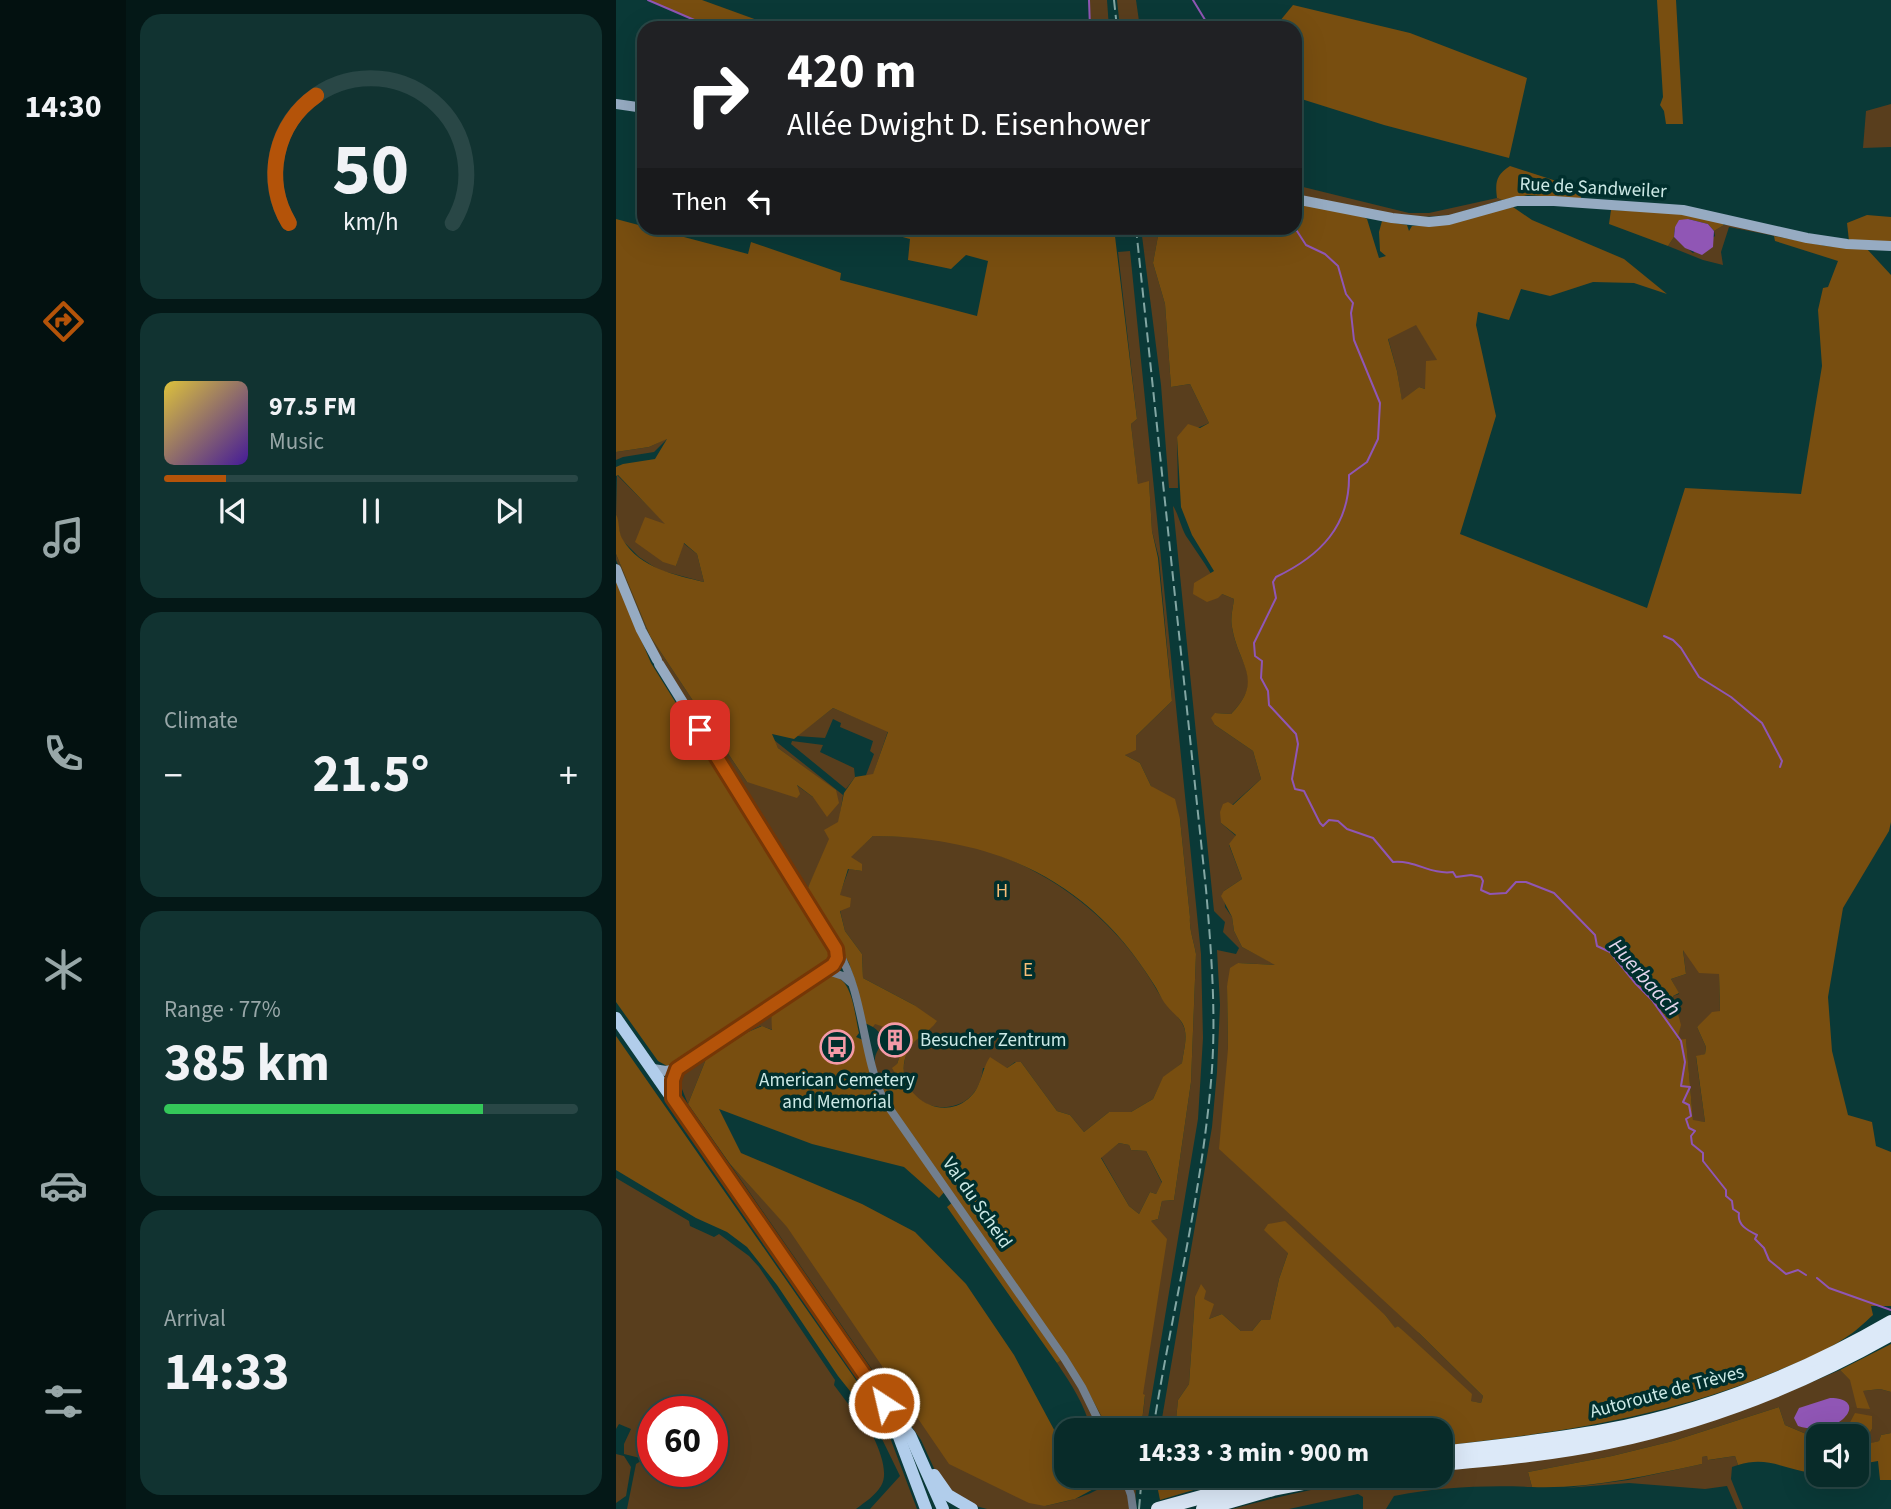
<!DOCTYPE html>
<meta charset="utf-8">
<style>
:root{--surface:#082b29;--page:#113331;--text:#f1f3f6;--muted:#98a7a8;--line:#294746;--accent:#b45309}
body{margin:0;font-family:"Source Sans 3",sans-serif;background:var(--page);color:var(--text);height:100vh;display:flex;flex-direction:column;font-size:26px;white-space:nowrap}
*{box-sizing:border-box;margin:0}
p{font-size:23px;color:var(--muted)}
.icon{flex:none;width:38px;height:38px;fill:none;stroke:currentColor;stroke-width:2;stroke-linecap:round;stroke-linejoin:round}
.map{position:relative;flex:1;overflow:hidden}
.details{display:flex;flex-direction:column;gap:14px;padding:14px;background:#041817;width:490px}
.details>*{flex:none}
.guide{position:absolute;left:21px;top:21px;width:665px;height:214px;border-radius:21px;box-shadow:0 7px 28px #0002,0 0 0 2px var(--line);background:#202124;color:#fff;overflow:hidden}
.tools{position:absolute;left:1190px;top:1424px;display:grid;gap:14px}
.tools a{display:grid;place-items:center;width:63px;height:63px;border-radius:14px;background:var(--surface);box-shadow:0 7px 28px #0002,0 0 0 2px var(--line);font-size:35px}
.speed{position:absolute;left:21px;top:1396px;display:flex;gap:14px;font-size:35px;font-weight:700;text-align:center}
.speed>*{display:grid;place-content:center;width:91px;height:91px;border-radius:50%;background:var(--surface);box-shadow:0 7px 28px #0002,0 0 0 2px var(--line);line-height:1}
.speed .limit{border:10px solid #d22;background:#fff;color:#111}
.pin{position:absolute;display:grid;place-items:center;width:60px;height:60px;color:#fff;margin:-30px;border-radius:14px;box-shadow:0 4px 10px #0006}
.me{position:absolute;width:77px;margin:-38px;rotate:325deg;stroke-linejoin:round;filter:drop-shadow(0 0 5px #0008)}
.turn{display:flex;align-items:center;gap:24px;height:147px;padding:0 35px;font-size:32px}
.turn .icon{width:91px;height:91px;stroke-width:2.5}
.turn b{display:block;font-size:49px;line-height:60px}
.then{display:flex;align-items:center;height:66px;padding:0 35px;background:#0003;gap:14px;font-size:26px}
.big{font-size:52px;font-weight:700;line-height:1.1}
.details .card{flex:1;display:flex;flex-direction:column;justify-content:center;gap:10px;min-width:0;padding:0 24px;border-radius:21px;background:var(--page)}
.details .dial{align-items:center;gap:0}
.dial svg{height:182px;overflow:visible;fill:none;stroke:var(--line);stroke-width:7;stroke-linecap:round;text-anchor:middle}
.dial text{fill:var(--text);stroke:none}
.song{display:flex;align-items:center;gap:21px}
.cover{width:84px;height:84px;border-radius:10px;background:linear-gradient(135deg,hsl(50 70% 55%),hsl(260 70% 35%))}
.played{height:7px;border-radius:4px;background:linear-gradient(90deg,var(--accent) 15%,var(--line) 15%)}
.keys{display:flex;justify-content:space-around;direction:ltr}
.heat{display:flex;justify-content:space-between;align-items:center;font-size:38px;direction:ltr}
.charge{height:10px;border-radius:5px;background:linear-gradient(90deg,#34c759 77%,var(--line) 0)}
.trip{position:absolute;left:438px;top:1418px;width:399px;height:70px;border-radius:21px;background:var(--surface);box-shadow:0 7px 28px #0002,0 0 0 2px var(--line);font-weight:700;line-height:70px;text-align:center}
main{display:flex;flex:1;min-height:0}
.menu{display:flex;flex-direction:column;width:126px;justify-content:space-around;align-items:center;background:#031110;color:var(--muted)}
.menu .icon{width:49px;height:49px}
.menu .selected{color:var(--accent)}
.menu b{font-size:32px;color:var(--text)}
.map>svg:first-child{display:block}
</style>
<main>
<nav class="menu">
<b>14:30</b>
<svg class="icon selected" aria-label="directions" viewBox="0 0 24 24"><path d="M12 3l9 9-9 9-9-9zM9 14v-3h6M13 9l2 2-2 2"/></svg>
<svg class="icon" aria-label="music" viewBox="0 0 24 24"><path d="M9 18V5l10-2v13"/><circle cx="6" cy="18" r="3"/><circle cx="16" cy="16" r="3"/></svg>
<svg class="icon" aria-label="phone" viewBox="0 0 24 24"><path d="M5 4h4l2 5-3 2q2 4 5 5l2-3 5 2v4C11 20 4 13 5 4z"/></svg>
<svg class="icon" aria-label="climate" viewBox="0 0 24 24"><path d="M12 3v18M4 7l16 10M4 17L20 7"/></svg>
<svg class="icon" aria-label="car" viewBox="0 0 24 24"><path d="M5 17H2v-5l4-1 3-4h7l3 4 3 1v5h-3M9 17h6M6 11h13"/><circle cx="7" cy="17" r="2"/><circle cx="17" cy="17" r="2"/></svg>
<svg class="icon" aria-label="filters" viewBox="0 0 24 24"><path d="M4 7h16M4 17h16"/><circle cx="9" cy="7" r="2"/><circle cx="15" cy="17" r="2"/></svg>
</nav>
<section class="details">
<div class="card dial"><svg viewBox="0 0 100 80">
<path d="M14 69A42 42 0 1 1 86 69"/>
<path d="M14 69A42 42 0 0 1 26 13" stroke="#b45309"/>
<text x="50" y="56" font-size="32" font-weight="700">50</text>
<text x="50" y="72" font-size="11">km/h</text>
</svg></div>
<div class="card">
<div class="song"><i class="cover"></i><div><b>97.5 FM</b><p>Music</p></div></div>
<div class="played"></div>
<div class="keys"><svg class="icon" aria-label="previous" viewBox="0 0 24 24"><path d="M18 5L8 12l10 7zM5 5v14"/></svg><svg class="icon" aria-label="pause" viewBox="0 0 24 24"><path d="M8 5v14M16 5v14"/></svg><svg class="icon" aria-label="next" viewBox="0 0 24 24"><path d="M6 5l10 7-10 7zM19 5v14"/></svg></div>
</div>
<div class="card"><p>Climate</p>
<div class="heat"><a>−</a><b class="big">21.5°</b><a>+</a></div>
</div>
<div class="card"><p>Range · 77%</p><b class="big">385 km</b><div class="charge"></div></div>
<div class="card"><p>Arrival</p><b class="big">14:33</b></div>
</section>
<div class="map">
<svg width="1275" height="1509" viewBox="0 0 1275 1509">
<rect width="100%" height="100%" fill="#0a3937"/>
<g fill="#593e1d" fill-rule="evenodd">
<polygon points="473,0 491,0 493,28 474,28"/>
<polygon points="501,0 520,0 524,28 504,28"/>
<polygon points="1275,104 1275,147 1247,148 1250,111"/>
<polygon points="679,185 793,213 813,213 881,198 886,200 834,215 793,218 679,195"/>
<polygon points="1108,225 1115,225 1210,246 1113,227 1105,252 1107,265 1087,260 1052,246 1058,237 1077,253 1099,236 1098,231"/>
<polygon points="525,228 547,228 542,236 537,263 549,304 555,387 574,384 593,423 561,437 562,488 553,488 545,385"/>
<path d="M514,251l71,703 2,84 -5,81 -52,311h-5l4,-34 -3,-1 8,-53 1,-121 7,-2 4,-18 12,-1 17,-118 5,-128c-2,-13 -7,-24 -6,-37l-10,-98 -29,-33 -11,-23 -15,-8 11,-19 36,-35 -13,-143 -7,-27 -3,-49 -11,3 -7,-61 6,-5 -19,-167z"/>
<polygon points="800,324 822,361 809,389 803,387 786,401 781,371 772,338"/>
<polygon points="52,438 38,452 7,457 0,460 0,452 33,447"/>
<polygon points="1,475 51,525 60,566 67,543 81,554 88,582 43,570 23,557 5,539 0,514"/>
<path d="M557,506c5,7 8,21 13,30 13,19 26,37 36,58l12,5c-1,9 -4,19 -2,28 6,39 34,51 -1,87l-16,-1v12l38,26 8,28 -29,26 -11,18 15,13 -7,9 13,34 -18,12 1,16 7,10 2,14 8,16 35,18 -39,-2 -11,23 1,63 191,284 64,63 -2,7 -11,-2 -72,-75 -3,3 -9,-13 -98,-63 -9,26 -9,41h-9l-9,11h-11l-19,-17 -13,5 -14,-22 -6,87 -11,16 -3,30h-15l52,-303 5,-55 3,-67 -3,-55 19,4 3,-6 -16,-16 2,-10 -11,-11z"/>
<polygon points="0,554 34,636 131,782 179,784 197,797 219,790 162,748 158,740 227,795 223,822 190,892 40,652 0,560"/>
<polygon points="217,708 272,731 257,775 250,775 258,754 254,751 257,741 224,727 225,723 217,719 209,738 181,736"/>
<polygon points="176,741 207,745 204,752 238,768 239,777 230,789 175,744"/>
<path d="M257,836c25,0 50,1 75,5 88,16 167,73 210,151 7,13 25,26 27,39 2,9 -2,23 -3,32l-19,15 -10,21 -22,13h-22l-25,20 -14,-17 -13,-4 -36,-49h-6l-8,6h-24c-6,61 -91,45 -78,-9 3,-13 12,-22 25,-28l-16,-26 -51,-27 -1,-24 -17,-23 -5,-21 -1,-14 10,-27 13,2 -12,-14z"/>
<polygon points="1067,949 1103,974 1104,1011 1081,1027 1090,1047 1089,1054 1080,1057 1089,1122 1077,1121 1070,1040 1060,1040 1061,1008 1057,996 1063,994 1055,979 1070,974"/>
<polygon points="215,952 216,957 213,961 61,1065 51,1066 64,1060 213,958"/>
<polygon points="155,1009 157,1030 145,1026 132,1032 90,1059 72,1104 62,1079 69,1067"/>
<path d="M258,1023l33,12 -10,29 2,16 -15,13c-4,-10 -11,-24 -9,-35 2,-12 16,-18 -2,-31z"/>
<polygon points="503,1143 513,1145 515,1150 530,1151 546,1183 540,1194 534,1192 523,1214 513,1206 485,1157"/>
<path d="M114,1164l315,342c24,-5 48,-10 67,-26l-1,-5h20l-2,7 4,7 3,-3 -1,23h-148l-15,-4 -11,-5 -23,-23 -17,-37z"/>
<path d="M0,1178l73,43 1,5 24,11 5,-3 30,22 10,11 76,113 -1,5 15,20 7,2c11,16 37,60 25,79 -6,10 -16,16 -25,23h-229l9,-45 8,-5 -20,-5v-10l7,-15 -12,-5 -3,5zM96,1412v60h-59v-60z"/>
<path d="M448,1358l21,28 24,44h-18c-6,-25 -20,-46 -34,-67z"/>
<path d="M1224,1370l22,21 18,-2 11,3v41l-10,2 -2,6 -17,5 10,-17 -54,8v2l-33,-14 -6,-18 -106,34 -61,15 -84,16 4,15c-46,-2 -92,0 -138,9l-8,13h-23v-12l-5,-3 -69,15h-57c69,-18 137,-34 208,-34v-4l351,-80z"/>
<polygon points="242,1383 270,1427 301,1509 254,1509 284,1476 266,1439 270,1437"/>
<polygon points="0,1454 8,1456 15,1467 10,1496 0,1503"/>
<polygon points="1091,1456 1093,1460 1119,1456 1122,1465 1116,1467 1115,1479 1127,1509 1121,1509 1111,1486 1089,1489 1013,1483 950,1488 1012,1480 1086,1464 1085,1457"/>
</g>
<g fill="#784e10" fill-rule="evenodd">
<polygon points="32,0 86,0 163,28 97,28"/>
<polygon points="1041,0 1060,0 1067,124 1050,124 1048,111 1044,105 1047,97"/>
<polygon points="677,5 794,33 911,78 893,158 768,125 679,97 679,28 659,27"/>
<path d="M894,166l71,23v10l-53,-4 -26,5 -5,-2c-2,-16 -1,-23 13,-32z"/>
<path d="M679,203l62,11 10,5 12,39 7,-2 -6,-5 -1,-19 3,-11 25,4 2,6 3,-5 18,-1 83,-18 19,13 92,39 43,35 -33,-11 -41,-1 -43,14 -29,-7 -12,31 -31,-8 -2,13 20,91 -36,118 187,74 38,-120 116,6 21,-128 -4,-56 5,-22 5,-1 10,-26 -63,-20 -1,-5 52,10 41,3 24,26v547l-2,9 -46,77 -15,89 4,54 16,64 24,7 4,24 15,6v154h-20l2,9c-9,8 -18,17 -28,23 -22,15 -49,25 -73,35 -109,45 -216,60 -332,73v-16h-265l3,-30 11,-16 6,-87 6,-13 5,7 -2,8 10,5 -5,15 13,-5 19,17h11l9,-11h9l9,-41 9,-26 -24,-23 4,-6 17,-3 101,95 9,12 3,-2 74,68 -1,7 10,2 2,-7 -64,-63 -200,-184 9,-100 -1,-63 3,-18 8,-5 37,2 -33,-18 -8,-16 -2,-14 -11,-21 3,-5 18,-12 -13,-35 7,-9 -15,-12 -1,-11 3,-8 5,-2 5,3 28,-26 -8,-28 -38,-26 -4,-7 4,-5 16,1c34,-35 7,-49 1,-87 -2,-9 1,-19 2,-28l-12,-5 -4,4 -11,4 -14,-8 1,-11 20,-12 -22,-36 -11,-28 -4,-70 11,-13 12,4 9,-5 -19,-39 -19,3 -6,-83 -12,-41 5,-27 5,-8h132zM800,325l21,35 -11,1 -1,28 -6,-2 -17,13 -5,-29 -9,-32zM1067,950l16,23 20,1 1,37 -8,1 -15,15 9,20 -1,7 -9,2 9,66 -12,-2 -7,-81 -9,1 4,-15 -8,-29 6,-3 -8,-14 15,-5z"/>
<polygon points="995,210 1067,213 1104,221 1108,225 1098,231 1092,224 1072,219 1059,227 1058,237 1052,246 993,224"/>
<polygon points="1251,215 1275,217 1275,242 1233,241 1231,223"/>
<path d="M0,219l132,35 3,-12 90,31 -1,7 137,36 11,-55 -22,-6 -15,14 -43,-9 2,-21 -26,-7 -7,5 -12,-3 1,-6h248l23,191 -6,5 7,60 11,-3 3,50 6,27 14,143 -36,35v14l-11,5 15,8 11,23 24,13 5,20 10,98c-1,13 4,24 6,37l-5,128 -17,118 -12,1 -4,18 -7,2 16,18 -24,155 2,1 -4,35h-32l-24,-44 -22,-27 -6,4 -110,-156 7,-6 -8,-11 -7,8 -35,-31 -92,-23 -93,-35 22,44 121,51 53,28 51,52 48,71 52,97v23h6l7,7 23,-7h9l1,4 -37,20 -30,7 -16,-3 -80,-39 -162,-237 -57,-63 -42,-60 18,-45 42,-27 14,-6 10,4 -1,-21 54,-33c28,-5 29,37 34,57l-3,4 9,4 18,56 2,-12 7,-5 2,3 5,-3 -7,-12 5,-4 10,-29 -32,-11 -2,3 -8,-4 -9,-39 -7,-21 -43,-71 23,-53 -5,-9 14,-8 6,-29 11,-16 18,-3 15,-42 -55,-24 -39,31 -22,-5 6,14 58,42 3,13 -12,14 -14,-20 -16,-12 3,9 -3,4 -50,-16 -97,-146 -34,-82v-40c4,8 2,19 7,26 17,28 52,35 81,42l-7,-28 -13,-11 -8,23 -13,-4 -28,-20 10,-25 20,7 -47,-49 -2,1v-9l7,-3 32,-5 12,-20 -18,8 -33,5zM257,836c120,1 215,42 280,147 5,7 8,16 14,23 6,8 17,14 18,25 2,9 -2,23 -3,32l-19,14 -10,22 -22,13h-22l-25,20 -14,-17 -13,-4 -36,-49h-5l-9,6 -17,-11c-9,13 -8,31 -22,42 -31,26 -79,-11 -60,-48 7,-14 21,-18 29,-30l-23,-16 -51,-27 -1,-24 -17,-23 -5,-20 10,-4 1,-9 -11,-3 8,-26 14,2v-7l-11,-7zM503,1143l10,2 2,5 15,1 16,31 -6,12 -6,-2 -11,22 -10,-8 -28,-48z"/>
<polygon points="0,581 35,663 215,952 213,958 64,1060 51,1066 42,1061 0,1002"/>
<polygon points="0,1036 242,1383 270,1437 266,1439 250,1411 222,1376 161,1285 131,1247 111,1232 80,1218 0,1170"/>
<polygon points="1275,1344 1275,1392 1264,1389 1247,1391 1254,1409 1241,1408 1234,1380 1224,1370"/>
<path d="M1163,1407l6,18 33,14v34c-32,-1 -47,-18 -80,-8l-3,-9 -27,4 -1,-4 -5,1v7c-56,12 -112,25 -170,23l-4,-15 84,-16 61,-15z"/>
<polygon points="1239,1413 1256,1416 1256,1429 1247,1445 1263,1441 1265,1435 1275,1433 1275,1480 1264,1480 1262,1461 1245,1464 1246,1454 1241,1458 1241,1437 1213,1437 1229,1432"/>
<polygon points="539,1475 628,1475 544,1500"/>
</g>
<g fill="#9056b5">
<polygon points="1072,219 1092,224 1098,231 1097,247 1086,255 1069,248 1058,237 1059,227 1063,220"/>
<path d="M1214,1398c41,0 10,41 -32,28l-4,-8 5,-10z"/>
</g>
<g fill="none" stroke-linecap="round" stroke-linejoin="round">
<g stroke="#9056b5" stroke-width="2">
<polyline points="32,0 97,28"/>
<polyline points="473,0 474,28"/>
<polyline points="577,0 594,28"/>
<polyline points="657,228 658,228"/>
<path d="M679,228l11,17 19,9 13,12 8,28 7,9 -2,10 3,27 26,63 -2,36 -11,23 -18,13c1,51 -29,81 -73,102l-3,5 3,16 -22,45 1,13 7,5 -1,17 7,13 1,14 27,29 2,10 -6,35 3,10 9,2 16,32 3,3 6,-6 9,1 9,8 26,9 20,24c23,-2 37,13 60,10l3,5 15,-2 10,2 2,4 -2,9 9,4 16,-1 10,-11h10l28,11 41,42 2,11 13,6 26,32 16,16 29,41 4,21 -4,24 9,1 -7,15 6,3 2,11 -5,3 3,9 6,3 -4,5 1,8 11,9v8l23,29v6l6,5 1,8 6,4c-2,12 8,17 18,22l-2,4 9,9 5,12 17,14 12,-4 8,5"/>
<polyline points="1048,636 1057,640 1065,648 1083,677 1115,697 1146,723 1166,761 1164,767"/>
<polyline points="1201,1278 1213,1288 1275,1310"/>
</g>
<g stroke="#727f8e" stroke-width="8">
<path d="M222,951c26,44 24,101 45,148l181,259 18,29 21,43"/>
<polyline points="209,970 227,976 234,982"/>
<polyline points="508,1475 515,1495 517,1509"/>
</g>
<g stroke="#96abc2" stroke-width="10">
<polyline points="0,104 28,108"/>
<polyline points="679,199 776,218 813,222 833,220 901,201 938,201 1067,210 1191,238 1231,244 1275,246"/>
<polyline points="0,569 25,630 41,660"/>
<polyline points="37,1069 50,1071 61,1069 217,965 221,958 220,949 43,664"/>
<polyline points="57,1098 57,1080 61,1069"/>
</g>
<g stroke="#b1cdeb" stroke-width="12">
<polyline points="0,1018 268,1403 294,1435 327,1509"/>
<polyline points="277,1421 310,1509"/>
<polyline points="318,1475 332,1495 356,1509"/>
</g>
<g stroke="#dce9f8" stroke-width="14">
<path d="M824,1453c55,-6 110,-12 164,-22 101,-19 199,-58 287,-109"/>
<path d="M824,1464c56,-5 114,-10 169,-22 99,-21 194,-58 282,-108"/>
<polyline points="542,1509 665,1475"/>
<polyline points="587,1509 657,1489 729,1475"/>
</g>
<g stroke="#83a7a4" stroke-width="2" stroke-dasharray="10 5" stroke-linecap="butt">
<polyline points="498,0 501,28"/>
<path d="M520,228l70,661c5,60 10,120 6,180 -9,121 -40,241 -59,361"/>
<polyline points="523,1509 526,1475"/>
</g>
</g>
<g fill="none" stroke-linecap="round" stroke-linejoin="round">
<defs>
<polyline id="route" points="84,730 220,949 221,958 217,965 61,1069 57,1080 57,1098 268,1403"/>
</defs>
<use href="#route" stroke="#753606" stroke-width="18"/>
<use href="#route" stroke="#b45309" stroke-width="12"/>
</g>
<defs>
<symbol id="building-ring" viewBox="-11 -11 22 22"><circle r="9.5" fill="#002f2d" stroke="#f49aa7" stroke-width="1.5"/><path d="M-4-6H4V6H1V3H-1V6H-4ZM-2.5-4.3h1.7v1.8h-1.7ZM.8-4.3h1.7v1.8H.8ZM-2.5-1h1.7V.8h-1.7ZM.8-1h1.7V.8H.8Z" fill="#f49aa7"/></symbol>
<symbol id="bus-ring" viewBox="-11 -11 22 22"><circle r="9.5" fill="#002f2d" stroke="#f49aa7" stroke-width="1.5"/><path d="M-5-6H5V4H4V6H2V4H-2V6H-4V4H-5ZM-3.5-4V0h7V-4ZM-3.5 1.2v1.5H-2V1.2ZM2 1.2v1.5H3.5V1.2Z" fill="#f49aa7"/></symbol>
</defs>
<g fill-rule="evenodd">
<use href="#building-ring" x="260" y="1021" width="38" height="38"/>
<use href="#bus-ring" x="202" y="1028" width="38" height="38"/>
</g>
<g text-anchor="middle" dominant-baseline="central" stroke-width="7" stroke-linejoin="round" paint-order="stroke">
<g font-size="19" fill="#cce9e6" stroke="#002f2d">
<text transform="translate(977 188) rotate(3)">Rue de Sandweiler</text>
<text transform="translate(361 1203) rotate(55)">Val du Scheid</text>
<text transform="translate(1051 1392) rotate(-15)">Autoroute de Trèves</text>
</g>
<g font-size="19" fill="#f8be78" stroke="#002f2d">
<text x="386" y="891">H</text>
<text x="412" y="970">E</text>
</g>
<g font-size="19" fill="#cce9e6" stroke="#002f2d" text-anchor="start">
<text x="304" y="1040">Besucher Zentrum</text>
<text x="221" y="1080" text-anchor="middle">American Cemetery<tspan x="221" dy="22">and Memorial</tspan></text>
</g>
<g font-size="21" font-style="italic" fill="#e5d7ef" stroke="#002f2d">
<text transform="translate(1029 977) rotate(48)">Huerbaach</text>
</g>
</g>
</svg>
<div class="tools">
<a><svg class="icon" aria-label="sound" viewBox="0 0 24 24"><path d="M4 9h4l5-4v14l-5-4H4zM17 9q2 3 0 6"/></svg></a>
</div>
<div class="speed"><div class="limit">60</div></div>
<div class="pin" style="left:84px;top:730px;background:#d93025"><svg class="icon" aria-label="arrive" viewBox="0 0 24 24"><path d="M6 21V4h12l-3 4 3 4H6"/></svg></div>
<svg class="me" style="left:268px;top:1403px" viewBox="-20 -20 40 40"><circle r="17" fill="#b45309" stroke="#fff" stroke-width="3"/><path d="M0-11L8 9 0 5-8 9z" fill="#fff"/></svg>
<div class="trip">14:33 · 3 min · 900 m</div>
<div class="guide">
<div class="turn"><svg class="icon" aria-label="right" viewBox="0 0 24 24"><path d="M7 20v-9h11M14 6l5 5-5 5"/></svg><div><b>420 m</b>Allée Dwight D. Eisenhower</div></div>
<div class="then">Then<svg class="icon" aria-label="left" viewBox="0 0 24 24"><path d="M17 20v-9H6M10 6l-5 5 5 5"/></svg></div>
</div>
</div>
</main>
